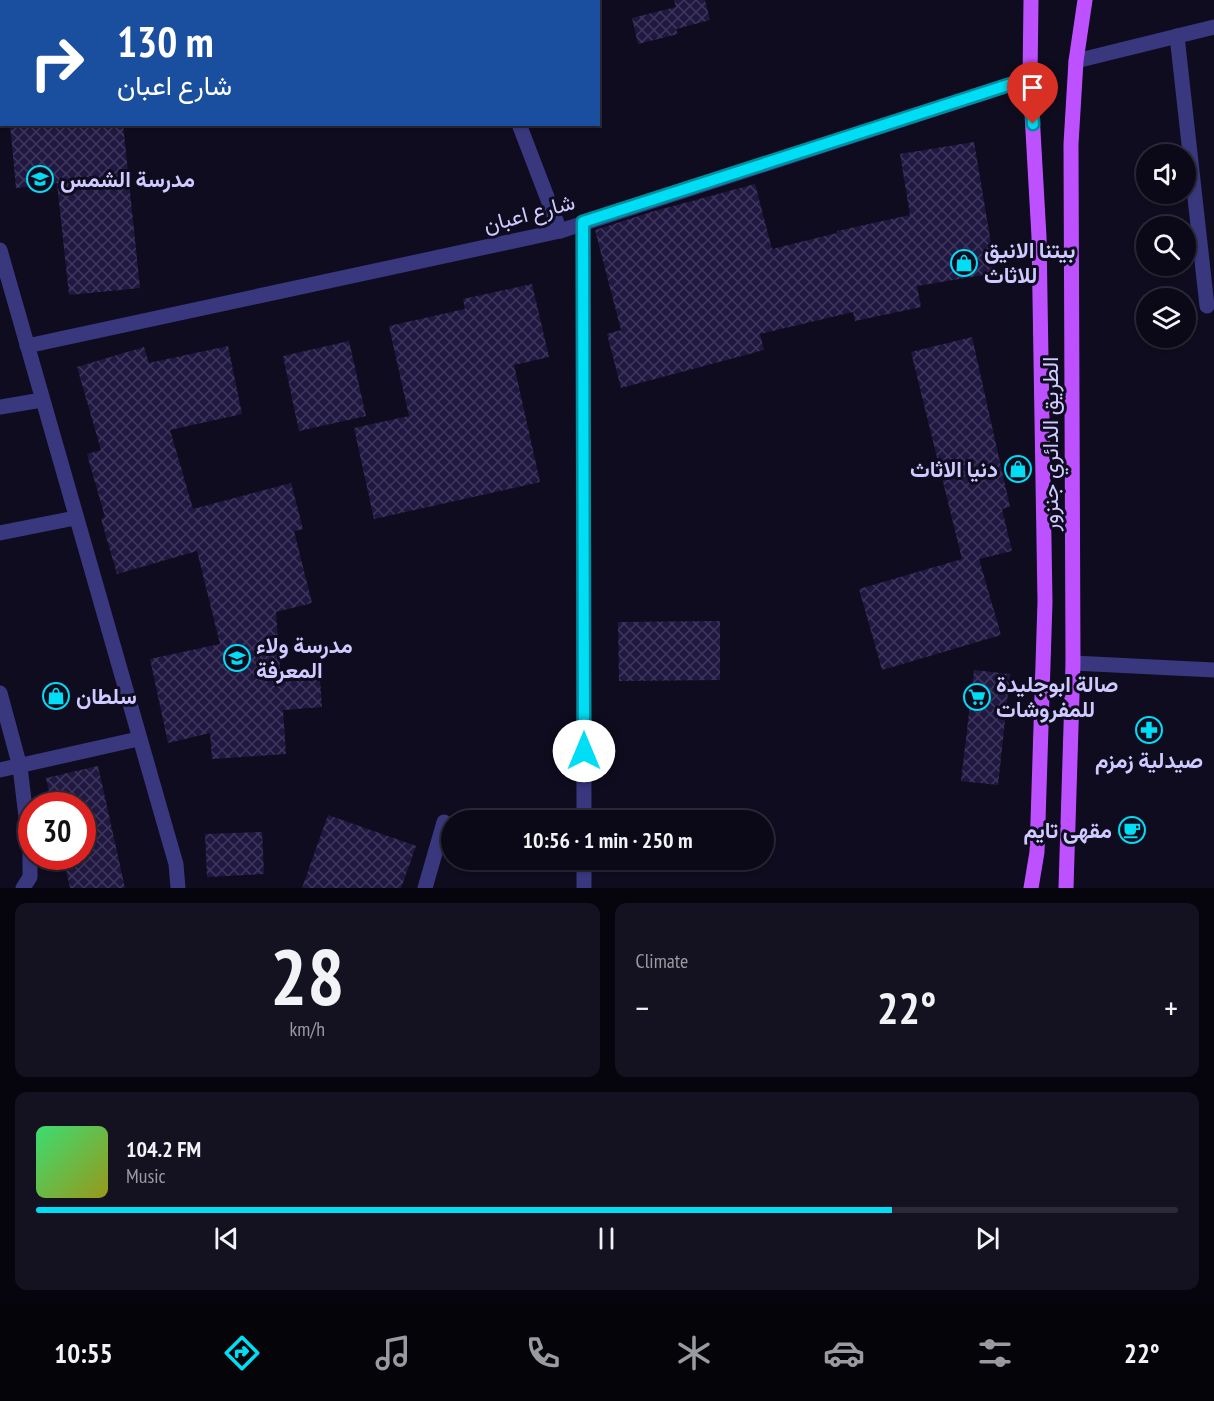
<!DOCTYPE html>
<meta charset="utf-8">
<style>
:root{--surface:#0b0917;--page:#141220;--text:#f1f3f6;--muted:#9a9aa1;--line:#2b2a36;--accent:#00def5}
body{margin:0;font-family:"PT Sans Narrow",Vazirmatn,sans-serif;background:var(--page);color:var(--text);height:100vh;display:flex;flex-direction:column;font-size:22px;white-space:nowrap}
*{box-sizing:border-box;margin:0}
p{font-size:20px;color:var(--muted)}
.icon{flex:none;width:33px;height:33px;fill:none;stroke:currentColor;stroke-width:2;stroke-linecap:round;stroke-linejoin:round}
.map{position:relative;height:888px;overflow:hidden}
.details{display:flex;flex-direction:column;gap:15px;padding:15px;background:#06050d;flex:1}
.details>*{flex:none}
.guide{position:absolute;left:0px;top:0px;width:600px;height:126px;box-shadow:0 2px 4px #0004,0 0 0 2px var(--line);background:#1a4fa0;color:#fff;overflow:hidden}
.tools{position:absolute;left:1136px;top:144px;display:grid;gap:12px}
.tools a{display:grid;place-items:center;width:60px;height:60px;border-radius:50%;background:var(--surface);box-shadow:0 2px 4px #0004,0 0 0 2px var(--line);font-size:30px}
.speed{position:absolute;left:18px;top:792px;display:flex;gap:12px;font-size:30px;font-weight:700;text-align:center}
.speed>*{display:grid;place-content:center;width:78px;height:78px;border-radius:50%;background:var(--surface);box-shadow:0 2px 4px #0004,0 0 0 2px var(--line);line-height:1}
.speed .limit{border:9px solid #d22;background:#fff;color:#111}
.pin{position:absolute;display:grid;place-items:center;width:51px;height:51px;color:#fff;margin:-62px -26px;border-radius:50% 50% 50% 0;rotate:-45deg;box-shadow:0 0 6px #0007}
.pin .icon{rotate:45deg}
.me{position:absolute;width:66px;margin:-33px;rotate:0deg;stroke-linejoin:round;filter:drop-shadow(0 0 4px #0008)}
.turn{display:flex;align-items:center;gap:21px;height:126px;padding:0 18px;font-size:27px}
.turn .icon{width:78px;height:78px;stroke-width:2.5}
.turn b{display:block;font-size:42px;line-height:51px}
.big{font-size:45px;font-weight:600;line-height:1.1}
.details .tile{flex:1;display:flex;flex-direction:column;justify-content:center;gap:9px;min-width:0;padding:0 21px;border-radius:12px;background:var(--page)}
.details .dial{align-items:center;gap:0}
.dial b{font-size:78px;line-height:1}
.song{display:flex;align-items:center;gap:18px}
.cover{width:72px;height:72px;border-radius:9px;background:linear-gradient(135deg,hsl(140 70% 55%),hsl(60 70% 35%))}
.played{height:6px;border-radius:3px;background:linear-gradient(90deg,var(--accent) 75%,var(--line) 75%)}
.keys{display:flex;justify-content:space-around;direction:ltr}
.heat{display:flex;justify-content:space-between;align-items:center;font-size:33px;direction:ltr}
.details .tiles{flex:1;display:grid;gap:15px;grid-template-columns:1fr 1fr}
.tile:last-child{grid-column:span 2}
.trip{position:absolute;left:441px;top:810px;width:333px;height:60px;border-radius:30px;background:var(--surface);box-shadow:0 2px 4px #0004,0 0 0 2px var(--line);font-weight:600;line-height:60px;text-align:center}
.tabs{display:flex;height:96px;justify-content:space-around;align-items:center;background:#040409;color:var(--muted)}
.tabs .icon{width:42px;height:42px}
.tabs .current{color:var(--accent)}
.tabs b{font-size:27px;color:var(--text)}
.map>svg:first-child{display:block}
</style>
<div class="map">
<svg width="1214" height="888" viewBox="0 0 1214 888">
<defs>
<pattern id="building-cross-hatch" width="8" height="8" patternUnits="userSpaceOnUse" patternTransform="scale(1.5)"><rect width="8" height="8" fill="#201840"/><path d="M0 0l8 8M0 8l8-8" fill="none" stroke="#3f385d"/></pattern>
</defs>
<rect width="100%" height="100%" fill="#0f0c1f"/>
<g fill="url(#building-cross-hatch)">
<polygon points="674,0 705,0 710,20 676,29 678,34 638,44 632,18 676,7"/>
<polygon points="10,124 123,124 140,288 69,295 57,183 16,188"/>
<polygon points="974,142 996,273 917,286 921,307 855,321 853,312 760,334 764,350 621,388 607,334 621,330 595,230 651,212 755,184 772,249 837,233 837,231 910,215 900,154"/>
<polygon points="532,284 549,357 514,365 540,482 374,519 354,428 409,416 389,326 465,309 463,299"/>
<polygon points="972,337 1010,507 1002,509 1012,551 979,559 1001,635 882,670 859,589 962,559 911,352"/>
<polygon points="349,341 366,416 299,431 283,356"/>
<polygon points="228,346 242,414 170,430 193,509 291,483 303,529 294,531 312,603 276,612 281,682 320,679 322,707 283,710 286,754 212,759 210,733 168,743 150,659 220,644 197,551 117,574 101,519 105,517 87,454 101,450 77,367 144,347 149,363"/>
<polygon points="720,621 720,680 619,681 618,622"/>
<polygon points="974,670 1010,674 998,785 961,781"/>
<polygon points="98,766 125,888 70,888 63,856 82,856 82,806 52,806 46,778"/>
<polygon points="328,815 416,846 401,888 302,888"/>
<polygon points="262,832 264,874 207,877 205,834"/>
</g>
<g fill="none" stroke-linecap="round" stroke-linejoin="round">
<g stroke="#39377e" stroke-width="15">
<polyline points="472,0 472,2"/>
<polyline points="1177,36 1207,306"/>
<polyline points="1076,61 1214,27"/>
<polyline points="519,124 560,231"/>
<polyline points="583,222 584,820"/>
<polyline points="0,250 163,819 176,864 178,888"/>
<polyline points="27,346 560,231 1030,78"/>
<polyline points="0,407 42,400"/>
<polyline points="0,533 75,518"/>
<polyline points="1073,663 1214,670"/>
<polyline points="0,693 20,767 30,850 30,877 23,888"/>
<polyline points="0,770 138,739"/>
<polyline points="584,860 584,888"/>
<polyline points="425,888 444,822"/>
</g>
<g stroke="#bd51ff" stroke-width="15">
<polyline points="1031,888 1037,852 1045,602 1039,237 1030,78 1031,0"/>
<polyline points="1066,888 1073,663 1071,144 1076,61 1085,0"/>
</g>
</g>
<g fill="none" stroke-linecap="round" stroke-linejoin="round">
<defs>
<polyline id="route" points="584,751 583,222 1030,78 1033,124"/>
</defs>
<use href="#route" stroke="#00909f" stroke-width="15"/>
<use href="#route" stroke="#00def5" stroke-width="10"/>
</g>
<defs>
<symbol id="school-ring" viewBox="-11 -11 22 22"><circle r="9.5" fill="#0f0c1f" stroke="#00def5" stroke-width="1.5"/><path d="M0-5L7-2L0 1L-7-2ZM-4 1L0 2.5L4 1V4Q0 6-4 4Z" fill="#00def5"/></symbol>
<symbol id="shop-ring" viewBox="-11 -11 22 22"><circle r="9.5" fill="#0f0c1f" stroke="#00def5" stroke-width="1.5"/><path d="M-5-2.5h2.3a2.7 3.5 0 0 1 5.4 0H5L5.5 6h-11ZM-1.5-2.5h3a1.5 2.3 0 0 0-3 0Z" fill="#00def5"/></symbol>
<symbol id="supermarket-ring" viewBox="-11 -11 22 22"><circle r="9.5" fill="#0f0c1f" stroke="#00def5" stroke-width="1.5"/><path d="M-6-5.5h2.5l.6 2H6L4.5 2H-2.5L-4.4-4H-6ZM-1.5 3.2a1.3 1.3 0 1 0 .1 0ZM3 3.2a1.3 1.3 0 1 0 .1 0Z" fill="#00def5"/></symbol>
<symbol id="pharmacy-ring" viewBox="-11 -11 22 22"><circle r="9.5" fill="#0f0c1f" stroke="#00def5" stroke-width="1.5"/><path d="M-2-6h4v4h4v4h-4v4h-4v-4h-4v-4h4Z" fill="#00def5"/></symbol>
<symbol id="cafe-ring" viewBox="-11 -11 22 22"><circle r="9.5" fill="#0f0c1f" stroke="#00def5" stroke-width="1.5"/><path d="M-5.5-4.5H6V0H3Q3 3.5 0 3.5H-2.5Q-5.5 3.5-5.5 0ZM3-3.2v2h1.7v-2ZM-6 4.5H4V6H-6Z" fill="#00def5"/></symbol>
</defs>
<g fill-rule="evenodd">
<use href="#school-ring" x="25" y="164" width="30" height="30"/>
<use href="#shop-ring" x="949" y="248" width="30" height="30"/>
<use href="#shop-ring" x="1003" y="454" width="30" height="30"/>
<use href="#school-ring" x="222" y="643" width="30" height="30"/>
<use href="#shop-ring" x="41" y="681" width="30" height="30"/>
<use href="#supermarket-ring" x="962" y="682" width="30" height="30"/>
<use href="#pharmacy-ring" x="1134" y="715" width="30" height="30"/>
<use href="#cafe-ring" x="1117" y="815" width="30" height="30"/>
</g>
<g text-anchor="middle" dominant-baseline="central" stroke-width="6" stroke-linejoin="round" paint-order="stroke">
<g font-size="22" font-weight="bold" fill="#cfcaff" stroke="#0f0c1f" text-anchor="start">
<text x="60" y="179">مدرسة الشمس</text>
<text x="984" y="250">بيتنا الانيق<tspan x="984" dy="25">للاثاث</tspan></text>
<text x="998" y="469" text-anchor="end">دنيا الاثاث</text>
<text x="256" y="645">مدرسة ولاء<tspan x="256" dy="25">المعرفة</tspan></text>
<text x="996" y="684">صالة ابوجليدة<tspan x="996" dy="25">للمفروشات</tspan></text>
<text x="76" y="696">سلطان</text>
<text x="1149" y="760" text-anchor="middle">صيدلية زمزم</text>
<text x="1112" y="830" text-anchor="end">مقهى تايم</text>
</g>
<g font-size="22" fill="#cfcaff" stroke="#0f0c1f">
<text transform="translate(529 213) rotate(-15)">شارع اعبان</text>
<text transform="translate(1050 444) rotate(-90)">الطريق الدائري جنزور</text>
</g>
</g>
</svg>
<div class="tools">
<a><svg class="icon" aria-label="sound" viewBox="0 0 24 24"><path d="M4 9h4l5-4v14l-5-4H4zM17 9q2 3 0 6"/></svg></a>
<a><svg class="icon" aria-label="search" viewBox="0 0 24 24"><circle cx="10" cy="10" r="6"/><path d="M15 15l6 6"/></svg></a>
<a><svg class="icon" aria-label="layers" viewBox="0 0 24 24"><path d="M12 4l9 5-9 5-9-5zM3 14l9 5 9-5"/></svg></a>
</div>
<div class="speed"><div class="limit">30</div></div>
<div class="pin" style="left:1033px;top:124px;background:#d93025"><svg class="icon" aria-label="arrive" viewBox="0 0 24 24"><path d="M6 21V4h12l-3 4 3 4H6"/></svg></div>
<svg class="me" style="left:584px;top:751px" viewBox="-20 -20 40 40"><circle r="19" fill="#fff"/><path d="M0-13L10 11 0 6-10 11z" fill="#00def5"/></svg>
<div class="trip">10:56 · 1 min · 250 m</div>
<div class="guide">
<div class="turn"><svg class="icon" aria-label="right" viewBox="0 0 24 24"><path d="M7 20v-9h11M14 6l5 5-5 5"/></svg><div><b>130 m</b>شارع اعبان</div></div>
</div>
</div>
<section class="details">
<div class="tiles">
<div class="tile dial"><b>28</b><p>km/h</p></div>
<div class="tile"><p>Climate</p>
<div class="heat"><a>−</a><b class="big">22°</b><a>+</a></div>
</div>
<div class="tile">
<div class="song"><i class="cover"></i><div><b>104.2 FM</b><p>Music</p></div></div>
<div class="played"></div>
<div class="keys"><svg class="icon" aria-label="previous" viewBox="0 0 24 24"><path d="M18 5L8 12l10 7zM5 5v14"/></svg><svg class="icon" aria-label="pause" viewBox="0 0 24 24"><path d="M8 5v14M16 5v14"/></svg><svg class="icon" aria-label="next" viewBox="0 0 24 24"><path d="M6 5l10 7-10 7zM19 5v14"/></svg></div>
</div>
</div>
</section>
<nav class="tabs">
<b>10:55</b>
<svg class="icon current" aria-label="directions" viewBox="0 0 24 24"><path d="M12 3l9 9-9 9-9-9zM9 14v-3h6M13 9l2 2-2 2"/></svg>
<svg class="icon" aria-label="music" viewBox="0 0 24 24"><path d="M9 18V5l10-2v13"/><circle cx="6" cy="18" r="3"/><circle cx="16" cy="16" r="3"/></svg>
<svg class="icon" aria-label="phone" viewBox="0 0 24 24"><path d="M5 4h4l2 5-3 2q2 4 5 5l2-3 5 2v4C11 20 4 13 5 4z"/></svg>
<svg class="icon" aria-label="climate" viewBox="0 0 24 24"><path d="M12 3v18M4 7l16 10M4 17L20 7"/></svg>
<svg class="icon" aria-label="car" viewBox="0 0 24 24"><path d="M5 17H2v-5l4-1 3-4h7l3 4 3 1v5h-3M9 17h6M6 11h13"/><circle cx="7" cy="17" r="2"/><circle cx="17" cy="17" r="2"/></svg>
<svg class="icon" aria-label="filters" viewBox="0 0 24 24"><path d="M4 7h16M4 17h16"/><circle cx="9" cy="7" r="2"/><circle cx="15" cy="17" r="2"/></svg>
<b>22°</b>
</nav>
